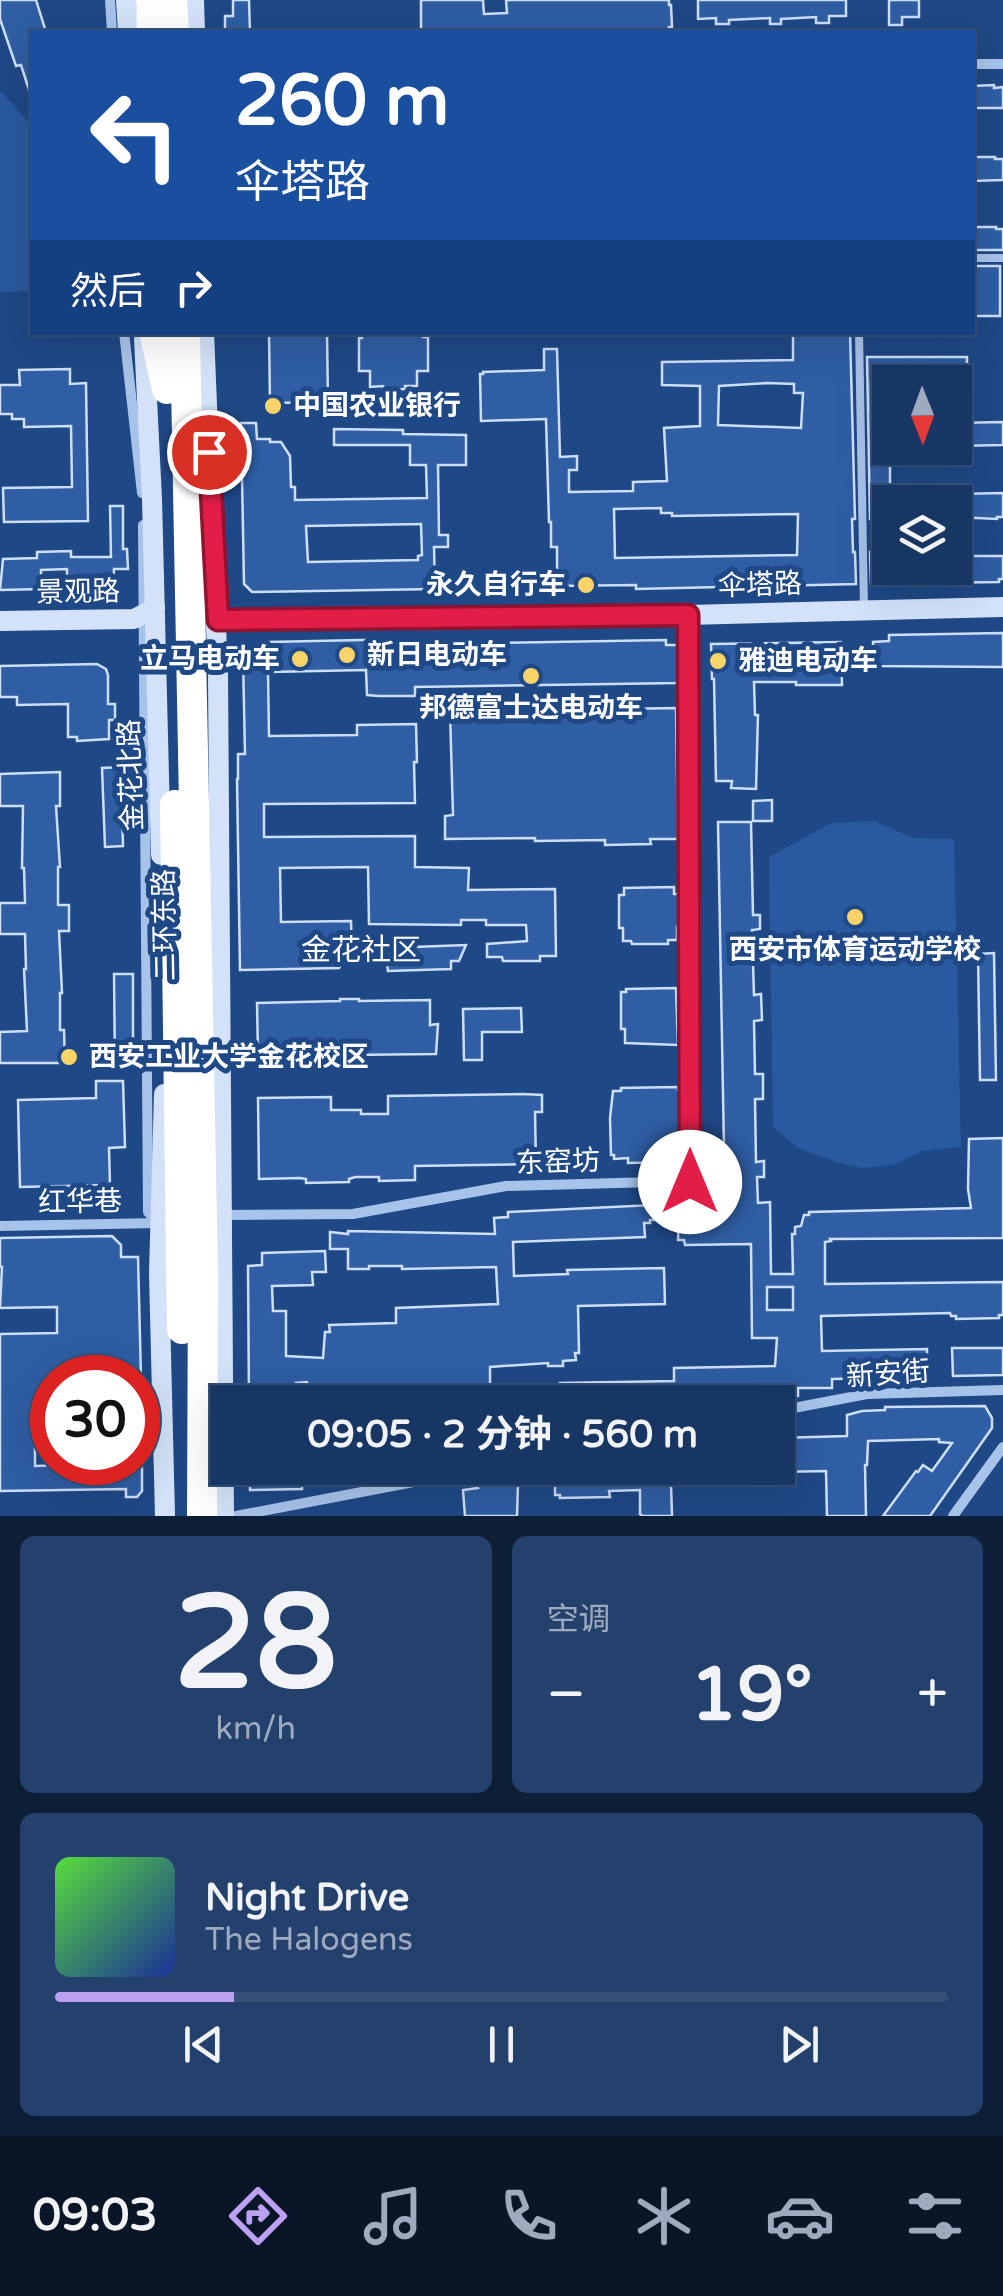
<!DOCTYPE html>
<html lang="zh">
<meta charset="utf-8">
<style>
:root{--surface:#173664;--page:#24416d;--text:#f1f3f6;--muted:#9eabbf;--line:#365078;--accent:#bca0f2}
body{margin:0;font-family:"Varela Round","Noto Sans SC",sans-serif;background:var(--page);color:var(--text);height:100vh;display:flex;flex-direction:column;font-size:38px;white-space:nowrap}
*{box-sizing:border-box;margin:0}
p{font-size:32px;color:var(--muted)}
.icon{flex:none;width:55px;height:55px;fill:none;stroke:currentColor;stroke-width:2;stroke-linecap:round;stroke-linejoin:round}
.map{position:relative;height:1516px;overflow:hidden}
.side{display:flex;flex-direction:column;gap:20px;padding:20px;background:#0d1e37;flex:1}
.side>*{flex:none}
.guide{position:absolute;left:30px;top:30px;width:945px;height:305px;border-radius:0px;box-shadow:0 10px 40px #0002,0 0 0 2px var(--line);background:#1a4fa0;color:#fff;overflow:hidden}
.needle{width:65px;rotate:179deg}
.tools{position:absolute;left:872px;top:365px;display:grid;gap:20px}
.tools a{display:grid;place-items:center;width:100px;height:100px;border-radius:0px;background:var(--surface);box-shadow:0 10px 40px #0002,0 0 0 2px var(--line);font-size:50px}
.speed{position:absolute;left:30px;top:1355px;display:flex;gap:20px;font-size:50px;font-weight:700;text-align:center}
.speed>*{display:grid;place-content:center;width:130px;height:130px;border-radius:50%;background:var(--surface);box-shadow:0 10px 40px #0002,0 0 0 2px var(--line);line-height:1}
.speed .limit{border:15px solid #d22;background:#fff;color:#111}
.pin{position:absolute;display:grid;place-items:center;width:85px;height:85px;color:#fff;margin:-42px;border:5px solid #fff;border-radius:50%;box-shadow:0 2px 10px #0007}
.me{position:absolute;width:110px;margin:-55px;rotate:0deg;stroke-linejoin:round;filter:drop-shadow(0 0 8px #0008)}
.turn{display:flex;align-items:center;gap:35px;height:210px;padding:0 40px;font-size:45px}
.turn .icon{width:130px;height:130px;stroke-width:2.5}
.turn b{display:block;font-size:70px;line-height:85px}
.then{display:flex;align-items:center;height:95px;padding:0 40px;background:#0003;gap:20px;font-size:38px}
.big{font-size:75px;font-weight:700;line-height:1.1}
.side .tile{flex:1;display:flex;flex-direction:column;justify-content:center;gap:15px;min-width:0;padding:0 35px;border-radius:15px;background:var(--page)}
.side .dial{align-items:center;gap:0}
.dial b{font-size:130px;line-height:1}
.song{display:flex;align-items:center;gap:30px}
.cover{width:120px;height:120px;border-radius:15px;background:linear-gradient(135deg,hsl(110 70% 55%),hsl(230 70% 35%))}
.played{height:10px;border-radius:5px;background:linear-gradient(90deg,var(--accent) 20%,var(--line) 20%)}
.keys{display:flex;justify-content:space-around;direction:ltr}
.heat{display:flex;justify-content:space-between;align-items:center;font-size:55px;direction:ltr}
.side .tiles{flex:1;display:grid;gap:20px;grid-template-columns:1fr 1fr}
.tile:last-child{grid-column:span 2}
.trip{position:absolute;left:210px;top:1385px;width:585px;height:100px;border-radius:0px;background:var(--surface);box-shadow:0 10px 40px #0002,0 0 0 2px var(--line);font-weight:700;line-height:100px;text-align:center}
.tabs{display:flex;height:160px;justify-content:space-around;align-items:center;background:#091628;color:var(--muted)}
.tabs .icon{width:70px;height:70px}
.tabs .current{color:var(--accent)}
.tabs b{font-size:45px;color:var(--text)}
.map>svg:first-child{display:block}
</style>
<div class="map">
<svg width="1003" height="1516" viewBox="0 0 1003 1516">
<rect width="100%" height="100%" fill="#1f4886"/>
<g fill="#29599e">
<polygon points="0,90 32,126 32,291 0,292"/>
<polygon points="875,821 913,838 954,839 961,1147 922,1151 893,1165 862,1168 836,1162 798,1148 773,1127 769,857 831,823"/>
</g>
<g fill="#2f5ea4" stroke="#cddef8" stroke-width="2.5" fill-rule="evenodd">
<polygon points="0,0 36,0 46,32 32,32 32,92 30,93 21,65 16,66 0,19"/>
<polygon points="233,0 249,0 250,32 225,32 225,16 233,16"/>
<polygon points="421,0 483,0 484,14 507,13 506,0 669,0 669,5 671,5 672,27 669,27 669,32 421,32"/>
<polygon points="698,0 846,0 846,16 829,16 829,23 816,23 816,17 781,19 781,24 770,24 770,18 729,20 729,24 716,24 716,18 698,19"/>
<polygon points="889,0 919,0 919,17 902,17 902,25 889,25"/>
<polygon points="994,85 994,88 1003,87 1003,108 972,108 972,86"/>
<polygon points="972,157 995,157 995,159 1003,159 1003,180 972,181"/>
<polygon points="972,227 996,227 996,229 1003,229 1003,250 972,250"/>
<polygon points="972,266 1000,266 1000,316 973,316"/>
<polygon points="269,332 327,332 328,402 270,403"/>
<polygon points="374,332 423,333 423,337 428,337 428,371 417,371 417,386 405,386 405,389 383,390 383,386 370,387 370,371 359,371 359,338 362,338 362,334"/>
<path d="M793,332h57l5,187h-3l1,33h2l1,32 -220,5v-4l-79,1v-39h-6v-25h-2l-3,-103 -65,2 -1,-47h3v-2l61,-2v-21h13l3,108 17,-1v14h-8v22l64,-1v-9l34,-1 -3,-53 36,-2v-40l-38,-1v-23l131,-2zM767,383l27,1v9h9l-2,35 -83,-3 1,-39zM661,508v5h11v3l126,-2 -1,41 -182,3 -1,-49z"/>
<polygon points="867,357 967,357 967,381 871,382 871,410 884,410 884,417 890,417 890,521 870,519"/>
<polygon points="70,369 70,384 86,383 88,521 4,522 3,488 72,487 71,426 24,427 24,419 12,419 12,414 0,414 0,385 20,385 19,370"/>
<polygon points="1003,422 1003,445 955,446 955,423"/>
<path d="M241,423h15l1,16h13v3h11l9,14 1,31h4v13l132,-2 -1,-33h-16v-20h-76v-16l69,1v4l63,1v30h-28l1,70h9v12h-14l1,42 -183,3 -8,-8zM421,524l1,31 -4,1v4l-110,2 -2,-36z"/>
<polygon points="1003,493 1003,517 997,517 997,519 955,517 955,494"/>
<polygon points="110,506 123,506 123,549 127,549 128,569 114,569 113,587 67,588 67,569 41,570 41,589 0,590 3,559 37,558 37,552 71,551 71,557 111,557"/>
<polygon points="870,552 877,552 877,558 890,560 890,568 955,568 955,559 958,559 958,556 1003,556 1003,579 999,579 999,582 871,584"/>
<polygon points="1003,633 1003,667 873,666 873,642 889,641 889,635"/>
<polygon points="406,639 406,650 431,649 431,644 666,640 666,645 679,645 679,683 415,687 415,696 379,696 367,695 366,670 268,672 269,736 357,735 357,725 416,724 417,762 414,762 415,803 264,804 264,837 415,836 415,867 469,868 468,890 555,889 556,956 540,956 540,961 503,961 502,957 487,957 487,944 527,941 526,925 486,925 486,920 461,920 461,925 369,924 368,867 280,868 281,922 351,921 352,955 348,955 339,968 240,970 237,779 238,779 238,754 245,754 243,658 249,648 261,648 262,645 269,645 269,642"/>
<polygon points="841,642 842,685 796,685 796,682 754,682 755,715 758,715 756,789 731,788 732,781 716,781 714,679 712,679 711,644"/>
<polygon points="97,664 106,669 108,675 108,704 115,704 115,720 109,720 109,739 77,741 77,737 68,737 68,704 17,705 17,697 0,697 0,666"/>
<polygon points="676,708 678,839 650,839 651,844 605,845 605,840 535,841 535,838 445,839 445,816 453,815 450,712"/>
<polygon points="121,767 123,846 105,847 102,768"/>
<polygon points="60,772 60,806 56,806 60,867 58,867 58,905 69,905 69,931 59,931 62,993 60,993 60,1030 64,1030 65,1063 0,1063 0,1032 27,1031 24,969 26,969 25,934 0,934 0,903 25,903 24,868 22,868 23,806 0,806 0,774"/>
<polygon points="772,800 772,821 753,821 753,801"/>
<path d="M718,822h33l2,93h7v14l-8,1 2,65 7,-1 1,26 -8,1 1,53h8v25h-8l1,63 8,-1v16h-7l1,26 12,-1 1,72h22l-1,-40h3v-7l6,-1 3,-11h5v-3l162,-4 -3,-19 1,-50 34,-1v100l-173,1 1,2 -6,1v42l178,-2v33h-4v3l-43,1v-3h-5l-1,-3 -129,3 1,35 105,-2 1,28 -96,2v9h-34v8l-9,1v3h-12l-1,-4h-30v4l-182,2v-8h-4v-11l114,-2v-13l101,-2 2,-28h-25l-1,-94 -66,1 -1,-5h-6l1,-28h5v-8l41,-1zM767,1287h26v23h-26z"/>
<polygon points="674,887 674,894 679,894 680,927 677,927 677,940 668,940 668,944 632,944 631,941 623,941 623,928 619,928 619,895 624,895 624,888"/>
<polygon points="466,945 459,961 451,961 451,969 388,971 385,948"/>
<polygon points="994,953 996,1080 980,1080 978,954"/>
<polygon points="114,974 133,974 133,1068 115,1068"/>
<polygon points="676,988 678,1045 625,1043 625,1029 621,1029 621,992 626,992 626,989"/>
<polygon points="340,999 359,999 359,1001 430,1000 430,1025 438,1024 436,1054 258,1056 257,1003 340,1001"/>
<polygon points="521,1008 522,1032 482,1032 482,1060 464,1060 463,1009"/>
<polygon points="96,1081 123,1081 125,1147 109,1148 110,1185 20,1187 18,1100 96,1098"/>
<polygon points="678,1087 678,1090 681,1090 681,1158 670,1158 670,1162 628,1163 628,1158 614,1159 614,1155 611,1155 610,1118 613,1091 621,1091 621,1088"/>
<polygon points="523,1094 542,1095 542,1112 535,1112 536,1164 415,1166 415,1180 379,1181 379,1177 355,1177 349,1179 349,1182 306,1183 306,1179 300,1178 259,1179 258,1098 331,1097 331,1110 361,1110 361,1114 388,1114 388,1096"/>
<polygon points="653,1205 654,1220 650,1220 650,1223 644,1223 645,1237 513,1242 514,1276 568,1274 567,1270 664,1268 665,1304 578,1306 579,1353 575,1353 576,1360 563,1361 563,1366 548,1366 548,1363 490,1367 490,1390 541,1389 540,1402 487,1402 487,1395 310,1402 307,1382 296,1383 297,1402 249,1402 248,1266 262,1265 262,1253 325,1251 326,1272 312,1272 313,1285 272,1286 273,1311 286,1311 286,1356 323,1358 325,1332 330,1332 329,1325 396,1323 396,1308 498,1304 496,1267 402,1269 402,1266 369,1266 369,1269 348,1269 348,1249 330,1249 330,1232 348,1234 348,1231 495,1234 494,1218 508,1217 508,1212"/>
<polygon points="112,1236 121,1245 121,1257 138,1257 141,1378 52,1378 52,1429 35,1429 35,1466 142,1462 142,1491 137,1497 126,1497 126,1489 0,1491 0,1334 57,1333 57,1307 0,1308 2,1267 0,1267 0,1238"/>
<polygon points="952,1348 1003,1348 1003,1375 953,1376"/>
<polygon points="985,1406 992,1418 992,1428 930,1516 883,1516 916,1471 918,1472 923,1465 932,1471 952,1443 939,1442 939,1439 868,1441 867,1465 865,1465 866,1516 827,1516 826,1471 778,1472 778,1438 847,1436 847,1415 862,1411 885,1410 885,1407"/>
<polygon points="250,1468 298,1468 298,1476 301,1476 302,1489 250,1490"/>
<polygon points="321,1468 361,1468 361,1474 323,1480"/>
<polygon points="583,1468 744,1468 744,1480 738,1480 738,1483 671,1484 672,1516 643,1516 640,1514 640,1490 609,1491 610,1497 560,1498 560,1495 555,1495 555,1471 583,1471"/>
<polygon points="518,1484 517,1516 465,1516 463,1490 478,1488 477,1485"/>
</g>
<g fill="none" stroke-linecap="round" stroke-linejoin="round">
<g stroke="#a8c3ea" stroke-width="8">
<polyline points="972,258 1003,258"/>
<polyline points="859,332 864,608"/>
</g>
<g stroke="#a8c3ea" stroke-width="10">
<polyline points="110,0 112,32"/>
<polyline points="972,64 1003,64"/>
<polyline points="124,332 142,493"/>
<polyline points="143,525 148,1212 159,1223"/>
<polyline points="223,1215 353,1214 506,1186 690,1181 688,616"/>
<polyline points="0,1226 159,1223"/>
<polyline points="778,1411 867,1394 1003,1390"/>
<polyline points="236,1516 487,1468"/>
<polyline points="953,1516 1003,1447"/>
</g>
<g stroke="#d3e2f8" stroke-width="20">
<polyline points="126,0 128,32"/>
<polyline points="194,0 195,32"/>
<polyline points="204,332 218,674 224,1516"/>
<polyline points="144,339 152,499 161,855"/>
<polyline points="217,620 688,615 1003,607"/>
<polyline points="0,621 134,619 155,608"/>
<polyline points="164,1094 159,1273 165,1516"/>
</g>
<g stroke="#fff" stroke-width="30">
<polyline points="151,0 152,32"/>
<polyline points="172,0 174,32"/>
<polyline points="154,332 167,389"/>
<polyline points="185,332 203,1275 202,1516"/>
<polyline points="175,805 182,1329"/>
</g>
</g>
<g fill="none" stroke-linecap="round" stroke-linejoin="round">
<defs>
<polyline id="route" points="209,452 218,620 688,615 690,1182"/>
</defs>
<use href="#route" stroke="#92132f" stroke-width="25"/>
<use href="#route" stroke="#e11d48" stroke-width="18"/>
</g>
<g fill="#f8d468" stroke="#1f4886" stroke-width="4">
<circle cx="273" cy="406" r="10"/>
<circle cx="586" cy="585" r="10"/>
<circle cx="347" cy="655" r="10"/>
<circle cx="300" cy="659" r="10"/>
<circle cx="718" cy="661" r="10"/>
<circle cx="531" cy="676" r="10"/>
<circle cx="855" cy="917" r="10"/>
<circle cx="69" cy="1057" r="10"/>
</g>
<g text-anchor="middle" dominant-baseline="central" stroke-width="10" stroke-linejoin="round" paint-order="stroke">
<g font-size="28" font-weight="bold" fill="#fff" stroke="#1f4886" text-anchor="start">
<text x="293" y="406">中国农业银行</text>
<text x="566" y="585" text-anchor="end">永久自行车</text>
<text x="367" y="655">新日电动车</text>
<text x="280" y="659" text-anchor="end">立马电动车</text>
<text x="738" y="661">雅迪电动车</text>
<text x="531" y="708" text-anchor="middle">邦德富士达电动车</text>
<text x="855" y="950" text-anchor="middle">西安市体育运动学校</text>
<text x="89" y="1057">西安工业大学金花校区</text>
</g>
<g font-size="28" fill="#fff" stroke="#1f4886">
<text transform="translate(760 585) rotate(-2)">伞塔路</text>
<text transform="translate(78 592) rotate(-1)">景观路</text>
<text transform="translate(131 775) rotate(-92)">金花北路</text>
<text transform="translate(165 925) rotate(-91)">二环东路</text>
<text transform="translate(558 1162) rotate(-2)">东窑坊</text>
<text transform="translate(80 1202) rotate(-1)">红华巷</text>
<text transform="translate(888 1374) rotate(-4)">新安街</text>
</g>
<g font-size="30" fill="#fff" stroke="#1f4886">
<text x="361" y="950">金花社区</text>
</g>
</g>
</svg>
<div class="tools">
<a><svg class="needle" viewBox="-14 -14 28 28"><path d="M0-13l5 13h-10z" fill="#e53935"/><path d="M0 13l5-13h-10z" fill="#9eabbf"/></svg></a>
<a><svg class="icon" aria-label="layers" viewBox="0 0 24 24"><path d="M12 4l9 5-9 5-9-5zM3 14l9 5 9-5"/></svg></a>
</div>
<div class="speed"><div class="limit">30</div></div>
<div class="pin" style="left:209px;top:452px;background:#d93025"><svg class="icon" aria-label="arrive" viewBox="0 0 24 24"><path d="M6 21V4h12l-3 4 3 4H6"/></svg></div>
<svg class="me" style="left:690px;top:1182px" viewBox="-20 -20 40 40"><circle r="19" fill="#fff"/><path d="M0-13L10 11 0 6-10 11z" fill="#e11d48"/></svg>
<div class="trip">09:05 · 2 分钟 · 560 m</div>
<div class="guide">
<div class="turn"><svg class="icon" aria-label="left" viewBox="0 0 24 24"><path d="M17 20v-9H6M10 6l-5 5 5 5"/></svg><div><b>260 m</b>伞塔路</div></div>
<div class="then">然后<svg class="icon" aria-label="right" viewBox="0 0 24 24"><path d="M7 20v-9h11M14 6l5 5-5 5"/></svg></div>
</div>
</div>
<section class="side">
<div class="tiles">
<div class="tile dial"><b>28</b><p>km/h</p></div>
<div class="tile"><p>空调</p>
<div class="heat"><a>−</a><b class="big">19°</b><a>+</a></div>
</div>
<div class="tile">
<div class="song"><i class="cover"></i><div><b>Night Drive</b><p>The Halogens</p></div></div>
<div class="played"></div>
<div class="keys"><svg class="icon" aria-label="previous" viewBox="0 0 24 24"><path d="M18 5L8 12l10 7zM5 5v14"/></svg><svg class="icon" aria-label="pause" viewBox="0 0 24 24"><path d="M8 5v14M16 5v14"/></svg><svg class="icon" aria-label="next" viewBox="0 0 24 24"><path d="M6 5l10 7-10 7zM19 5v14"/></svg></div>
</div>
</div>
</section>
<nav class="tabs">
<b>09:03</b>
<svg class="icon current" aria-label="directions" viewBox="0 0 24 24"><path d="M12 3l9 9-9 9-9-9zM9 14v-3h6M13 9l2 2-2 2"/></svg>
<svg class="icon" aria-label="music" viewBox="0 0 24 24"><path d="M9 18V5l10-2v13"/><circle cx="6" cy="18" r="3"/><circle cx="16" cy="16" r="3"/></svg>
<svg class="icon" aria-label="phone" viewBox="0 0 24 24"><path d="M5 4h4l2 5-3 2q2 4 5 5l2-3 5 2v4C11 20 4 13 5 4z"/></svg>
<svg class="icon" aria-label="climate" viewBox="0 0 24 24"><path d="M12 3v18M4 7l16 10M4 17L20 7"/></svg>
<svg class="icon" aria-label="car" viewBox="0 0 24 24"><path d="M5 17H2v-5l4-1 3-4h7l3 4 3 1v5h-3M9 17h6M6 11h13"/><circle cx="7" cy="17" r="2"/><circle cx="17" cy="17" r="2"/></svg>
<svg class="icon" aria-label="filters" viewBox="0 0 24 24"><path d="M4 7h16M4 17h16"/><circle cx="9" cy="7" r="2"/><circle cx="15" cy="17" r="2"/></svg>
</nav>
